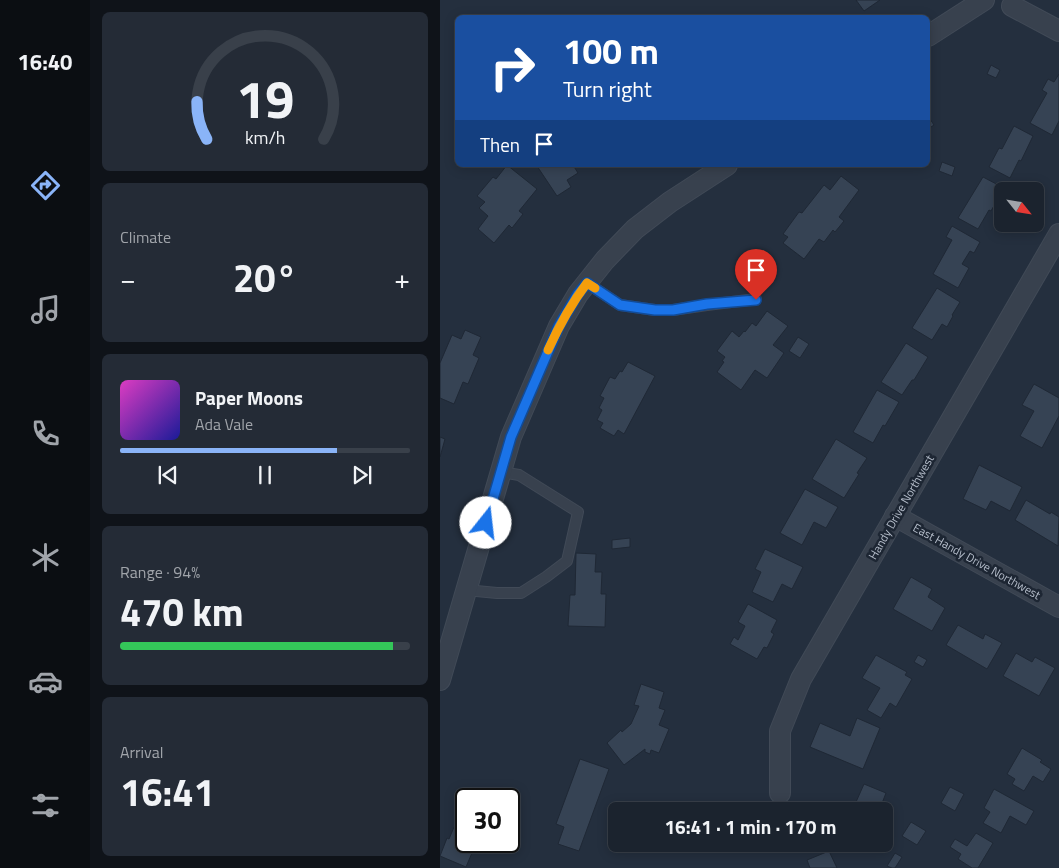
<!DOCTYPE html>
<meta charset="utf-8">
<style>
:root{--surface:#1b232e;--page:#242b36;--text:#f1f3f6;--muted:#a0a4aa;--line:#39404a;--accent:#8ab4f8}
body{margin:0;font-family:"Titillium Web",sans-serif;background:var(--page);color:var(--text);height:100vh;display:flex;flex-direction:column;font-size:19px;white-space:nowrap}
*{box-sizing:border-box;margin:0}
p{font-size:16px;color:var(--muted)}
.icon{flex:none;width:28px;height:28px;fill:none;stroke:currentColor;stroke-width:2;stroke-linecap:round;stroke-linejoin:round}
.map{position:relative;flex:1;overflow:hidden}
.panel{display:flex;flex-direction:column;gap:12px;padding:12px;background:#0f1319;width:350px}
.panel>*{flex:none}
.top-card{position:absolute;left:15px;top:15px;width:475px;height:152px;border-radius:8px;box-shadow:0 2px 12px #0003,0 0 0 1px var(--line);background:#1a4fa0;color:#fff;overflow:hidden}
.needle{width:32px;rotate:120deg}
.controls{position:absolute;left:554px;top:182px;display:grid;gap:10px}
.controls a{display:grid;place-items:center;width:50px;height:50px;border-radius:8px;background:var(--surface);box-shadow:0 2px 12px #0003,0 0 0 1px var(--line);font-size:25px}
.speed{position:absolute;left:15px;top:788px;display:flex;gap:10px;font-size:25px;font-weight:700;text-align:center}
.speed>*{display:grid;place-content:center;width:65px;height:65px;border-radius:50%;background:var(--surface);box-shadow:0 2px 12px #0003,0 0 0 1px var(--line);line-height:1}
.speed .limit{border:2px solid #111;border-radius:8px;background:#fff;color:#111}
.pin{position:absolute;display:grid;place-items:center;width:42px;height:42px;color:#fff;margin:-51px -21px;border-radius:50% 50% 50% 0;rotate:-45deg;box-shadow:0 0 5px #0007}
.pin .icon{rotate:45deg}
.me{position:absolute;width:55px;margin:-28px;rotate:16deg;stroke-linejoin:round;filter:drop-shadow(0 0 4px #0008)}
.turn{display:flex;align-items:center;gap:18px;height:105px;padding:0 25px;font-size:22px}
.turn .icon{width:65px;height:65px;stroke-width:2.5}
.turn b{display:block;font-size:35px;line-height:42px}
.then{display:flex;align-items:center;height:48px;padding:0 25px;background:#0003;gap:10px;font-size:19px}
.big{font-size:38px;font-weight:700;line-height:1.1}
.panel .widget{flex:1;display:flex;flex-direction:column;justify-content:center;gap:8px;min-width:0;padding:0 18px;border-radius:8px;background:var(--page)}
.panel .dial{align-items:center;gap:0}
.dial svg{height:130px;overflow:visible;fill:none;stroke:var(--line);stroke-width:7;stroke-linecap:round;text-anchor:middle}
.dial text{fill:var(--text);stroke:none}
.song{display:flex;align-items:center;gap:15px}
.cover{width:60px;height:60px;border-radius:8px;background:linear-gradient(135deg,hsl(310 70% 55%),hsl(240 70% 35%))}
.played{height:5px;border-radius:2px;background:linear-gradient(90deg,var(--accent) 75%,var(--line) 75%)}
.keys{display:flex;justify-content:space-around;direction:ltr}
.heat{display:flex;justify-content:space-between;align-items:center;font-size:28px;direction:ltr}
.charge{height:8px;border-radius:4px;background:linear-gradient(90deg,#34c759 94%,var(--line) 0)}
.trip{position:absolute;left:168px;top:802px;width:285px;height:50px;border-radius:8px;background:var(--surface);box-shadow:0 2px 12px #0003,0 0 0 1px var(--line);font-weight:700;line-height:50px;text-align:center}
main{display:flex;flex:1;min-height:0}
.menu{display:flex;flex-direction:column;width:90px;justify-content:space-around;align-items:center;background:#0b0e12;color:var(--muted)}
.menu .icon{width:35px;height:35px}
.menu .on{color:var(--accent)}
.menu b{font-size:22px;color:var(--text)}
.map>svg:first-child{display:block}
</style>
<main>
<nav class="menu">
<b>16:40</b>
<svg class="icon on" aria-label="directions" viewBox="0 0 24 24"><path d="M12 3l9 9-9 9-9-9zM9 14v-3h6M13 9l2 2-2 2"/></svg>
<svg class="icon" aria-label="music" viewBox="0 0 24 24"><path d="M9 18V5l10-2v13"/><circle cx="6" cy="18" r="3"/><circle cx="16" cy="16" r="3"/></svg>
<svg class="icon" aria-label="phone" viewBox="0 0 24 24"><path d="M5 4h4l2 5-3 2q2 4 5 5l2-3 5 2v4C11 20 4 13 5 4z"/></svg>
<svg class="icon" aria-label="climate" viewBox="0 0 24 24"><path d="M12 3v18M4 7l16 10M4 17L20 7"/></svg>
<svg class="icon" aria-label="car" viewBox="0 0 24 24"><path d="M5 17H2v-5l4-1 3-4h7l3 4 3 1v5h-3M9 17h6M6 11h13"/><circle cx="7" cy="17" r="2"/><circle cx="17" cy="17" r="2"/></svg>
<svg class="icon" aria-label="filters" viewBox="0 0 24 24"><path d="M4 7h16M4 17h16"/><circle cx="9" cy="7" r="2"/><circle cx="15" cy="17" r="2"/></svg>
</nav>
<section class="panel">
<div class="widget dial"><svg viewBox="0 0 100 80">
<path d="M14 69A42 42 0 1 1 86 69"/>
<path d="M14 69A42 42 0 0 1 8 46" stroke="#8ab4f8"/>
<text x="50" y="56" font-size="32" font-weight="700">19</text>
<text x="50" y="72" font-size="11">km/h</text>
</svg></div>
<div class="widget"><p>Climate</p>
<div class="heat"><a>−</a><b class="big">20°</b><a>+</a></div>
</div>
<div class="widget">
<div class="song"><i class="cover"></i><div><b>Paper Moons</b><p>Ada Vale</p></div></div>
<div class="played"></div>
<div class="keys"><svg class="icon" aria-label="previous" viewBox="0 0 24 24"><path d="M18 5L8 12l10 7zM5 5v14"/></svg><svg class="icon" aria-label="pause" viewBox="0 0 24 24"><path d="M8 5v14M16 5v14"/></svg><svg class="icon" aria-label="next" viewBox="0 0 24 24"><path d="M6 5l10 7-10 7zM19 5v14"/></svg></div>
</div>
<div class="widget"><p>Range · 94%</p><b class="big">470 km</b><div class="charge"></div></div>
<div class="widget"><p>Arrival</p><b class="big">16:41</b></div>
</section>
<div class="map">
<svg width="619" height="868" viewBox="0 0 619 868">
<rect width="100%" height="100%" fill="#242f3e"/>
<g fill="#364354" stroke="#1f2835">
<polygon points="416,0 440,0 424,11"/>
<polygon points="551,65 560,70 556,78 547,74"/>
<polygon points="619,74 619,121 612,135 590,123 607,93 602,90 608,79 614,82"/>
<polygon points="488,116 494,125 488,129"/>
<polygon points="574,126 593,136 581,161 579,160 570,178 549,167 559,148 562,149"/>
<polygon points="502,162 515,167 512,176 499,171"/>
<polygon points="67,165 97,189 79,211 83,214 72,228 69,225 54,243 38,229 48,216 39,208 45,202 37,196 53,177 56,179"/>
<polygon points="98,165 133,165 138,173 127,180 131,187 117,196 97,166"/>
<polygon points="401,176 419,190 399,217 404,221 395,232 393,230 384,242 379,239 364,259 343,243 348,237 343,234 359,212 362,213 384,185 390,190"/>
<polygon points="543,177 564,188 551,211 549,210 538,229 518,218"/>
<polygon points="512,226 540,242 534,253 530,251 522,264 529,268 518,288 493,274 512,240 506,237"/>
<polygon points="497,288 520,302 512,315 513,316 507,327 502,324 492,340 472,328"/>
<polygon points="327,311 348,326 333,345 344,353 327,378 315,370 301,390 277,372 284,362 282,361 285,357 277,351 292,331 299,337 304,331 305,332 312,323 316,326"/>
<polygon points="25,330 41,337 33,355 39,358 28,384 23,382 14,404 0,398 0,363 12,335 21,339"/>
<polygon points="358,337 369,344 360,358 349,351"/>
<polygon points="466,343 488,357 474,380 472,380 462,395 441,382"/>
<polygon points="188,362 215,376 184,434 178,430 174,436 160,428 163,423 157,420 162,410 159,408 164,398 160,396 170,377 175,379 180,371 182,372"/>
<polygon points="594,384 619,398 619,416 602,448 580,436 594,411 582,405"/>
<polygon points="437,390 459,402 445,426 443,425 433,443 413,432"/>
<polygon points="0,437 5,439 0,457"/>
<polygon points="396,439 427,458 417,473 419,474 404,498 372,479"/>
<polygon points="539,465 582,487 570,511 551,501 546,510 523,499"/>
<polygon points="365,489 398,507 386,528 374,522 362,545 340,533"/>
<polygon points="586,500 610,514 611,512 619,517 618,546 575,520"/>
<polygon points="190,538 190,547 172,549 172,540"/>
<polygon points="325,549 363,567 352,589 342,584 333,602 312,592 321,572 315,569"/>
<polygon points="136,553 156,554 155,572 162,572 161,594 166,594 165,627 128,626 130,595 135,595"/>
<polygon points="471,577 492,589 488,597 505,608 492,631 453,609"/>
<polygon points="308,604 337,620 331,632 334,634 327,648 324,647 317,659 290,644 294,637 298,640 305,626 298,622"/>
<polygon points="518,625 543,639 545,634 562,643 547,669 506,645"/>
<polygon points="576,653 592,662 595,657 615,668 599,696 563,676"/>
<polygon points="436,655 467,672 465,675 472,679 456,707 450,703 441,718 427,710 440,688 422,678"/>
<polygon points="478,655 487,660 483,667 474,662"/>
<polygon points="201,684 224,692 219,708 225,710 219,725 229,729 219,753 211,750 210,754 205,752 205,749 184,765 167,743 181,730 182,732 191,724 199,706 194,705"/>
<polygon points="417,718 440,728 423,769 370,747 380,723 410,736"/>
<polygon points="582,748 602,760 600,762 611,769 603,782 593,776 584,791 572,784 575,779 567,774"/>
<polygon points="140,759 169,769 139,851 118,844 124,827 116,824"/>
<polygon points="424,784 446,793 439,811 412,811"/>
<polygon points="510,787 524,794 515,811 501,803"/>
<polygon points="554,789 594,811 586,825 570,816 561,833 543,823 550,812 544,808"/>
<polygon points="471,822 486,831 477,845 462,836"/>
<polygon points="14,827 26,832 26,841 37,841 26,867 0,856 7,838 9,839"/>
<polygon points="536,833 553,843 538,868 532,868 518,859 521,854 510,847 515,839 527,846"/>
<polygon points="389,851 397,868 370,868 367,860"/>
<polygon points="455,853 462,857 455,868 452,868 447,866"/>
</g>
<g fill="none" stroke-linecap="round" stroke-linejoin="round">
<defs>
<g id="service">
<polyline points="147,283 180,305 215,310 233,310 267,305 316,299"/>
<polyline points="26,590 57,593 81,593 106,577 127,561 138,512 79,475 61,472"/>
</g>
<g id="minor">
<polyline points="572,6 619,31"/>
<polyline points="488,36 544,0"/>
<polyline points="455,516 619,607"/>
<polyline points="0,680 71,437 119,326 138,294 165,260 195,229 230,202 287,165"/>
<polyline points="340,793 340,731 361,679 619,234"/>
</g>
</defs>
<use href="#service" stroke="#414a57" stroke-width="12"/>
<use href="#minor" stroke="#414a57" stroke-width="22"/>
<use href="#service" stroke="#38414e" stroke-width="10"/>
<use href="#minor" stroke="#38414e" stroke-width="20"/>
</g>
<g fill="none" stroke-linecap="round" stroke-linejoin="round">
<defs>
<polyline id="route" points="46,523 71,437 119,326 138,294 147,283 180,305 215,310 233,310 267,304 316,300"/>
</defs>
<use href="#route" stroke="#114b97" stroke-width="12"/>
<use href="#route" stroke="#1a73e8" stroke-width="9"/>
<path stroke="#f59e0b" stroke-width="9" d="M108,350c11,-24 23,-46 39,-67l8,5"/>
</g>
<g text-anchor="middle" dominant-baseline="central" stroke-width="5" stroke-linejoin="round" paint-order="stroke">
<g font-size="12" fill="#b4bcc9" stroke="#1d2633">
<text transform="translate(461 507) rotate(-60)">Handy Drive Northwest</text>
<text transform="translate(537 561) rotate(29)">East Handy Drive Northwest</text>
</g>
</g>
</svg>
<div class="controls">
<a><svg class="needle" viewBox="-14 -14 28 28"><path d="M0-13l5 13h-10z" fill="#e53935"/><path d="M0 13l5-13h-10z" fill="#a0a4aa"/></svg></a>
</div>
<div class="speed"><div class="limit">30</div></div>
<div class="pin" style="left:316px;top:300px;background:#d93025"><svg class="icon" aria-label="arrive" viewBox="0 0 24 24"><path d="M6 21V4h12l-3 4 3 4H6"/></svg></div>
<svg class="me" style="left:46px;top:523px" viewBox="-20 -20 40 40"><circle r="19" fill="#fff"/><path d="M0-13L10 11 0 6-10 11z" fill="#1a73e8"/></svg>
<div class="trip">16:41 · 1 min · 170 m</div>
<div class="top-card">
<div class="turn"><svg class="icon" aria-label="right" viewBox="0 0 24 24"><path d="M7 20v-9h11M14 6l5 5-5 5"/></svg><div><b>100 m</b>Turn right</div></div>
<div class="then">Then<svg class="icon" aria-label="arrive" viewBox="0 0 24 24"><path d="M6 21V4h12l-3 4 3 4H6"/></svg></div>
</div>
</div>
</main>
